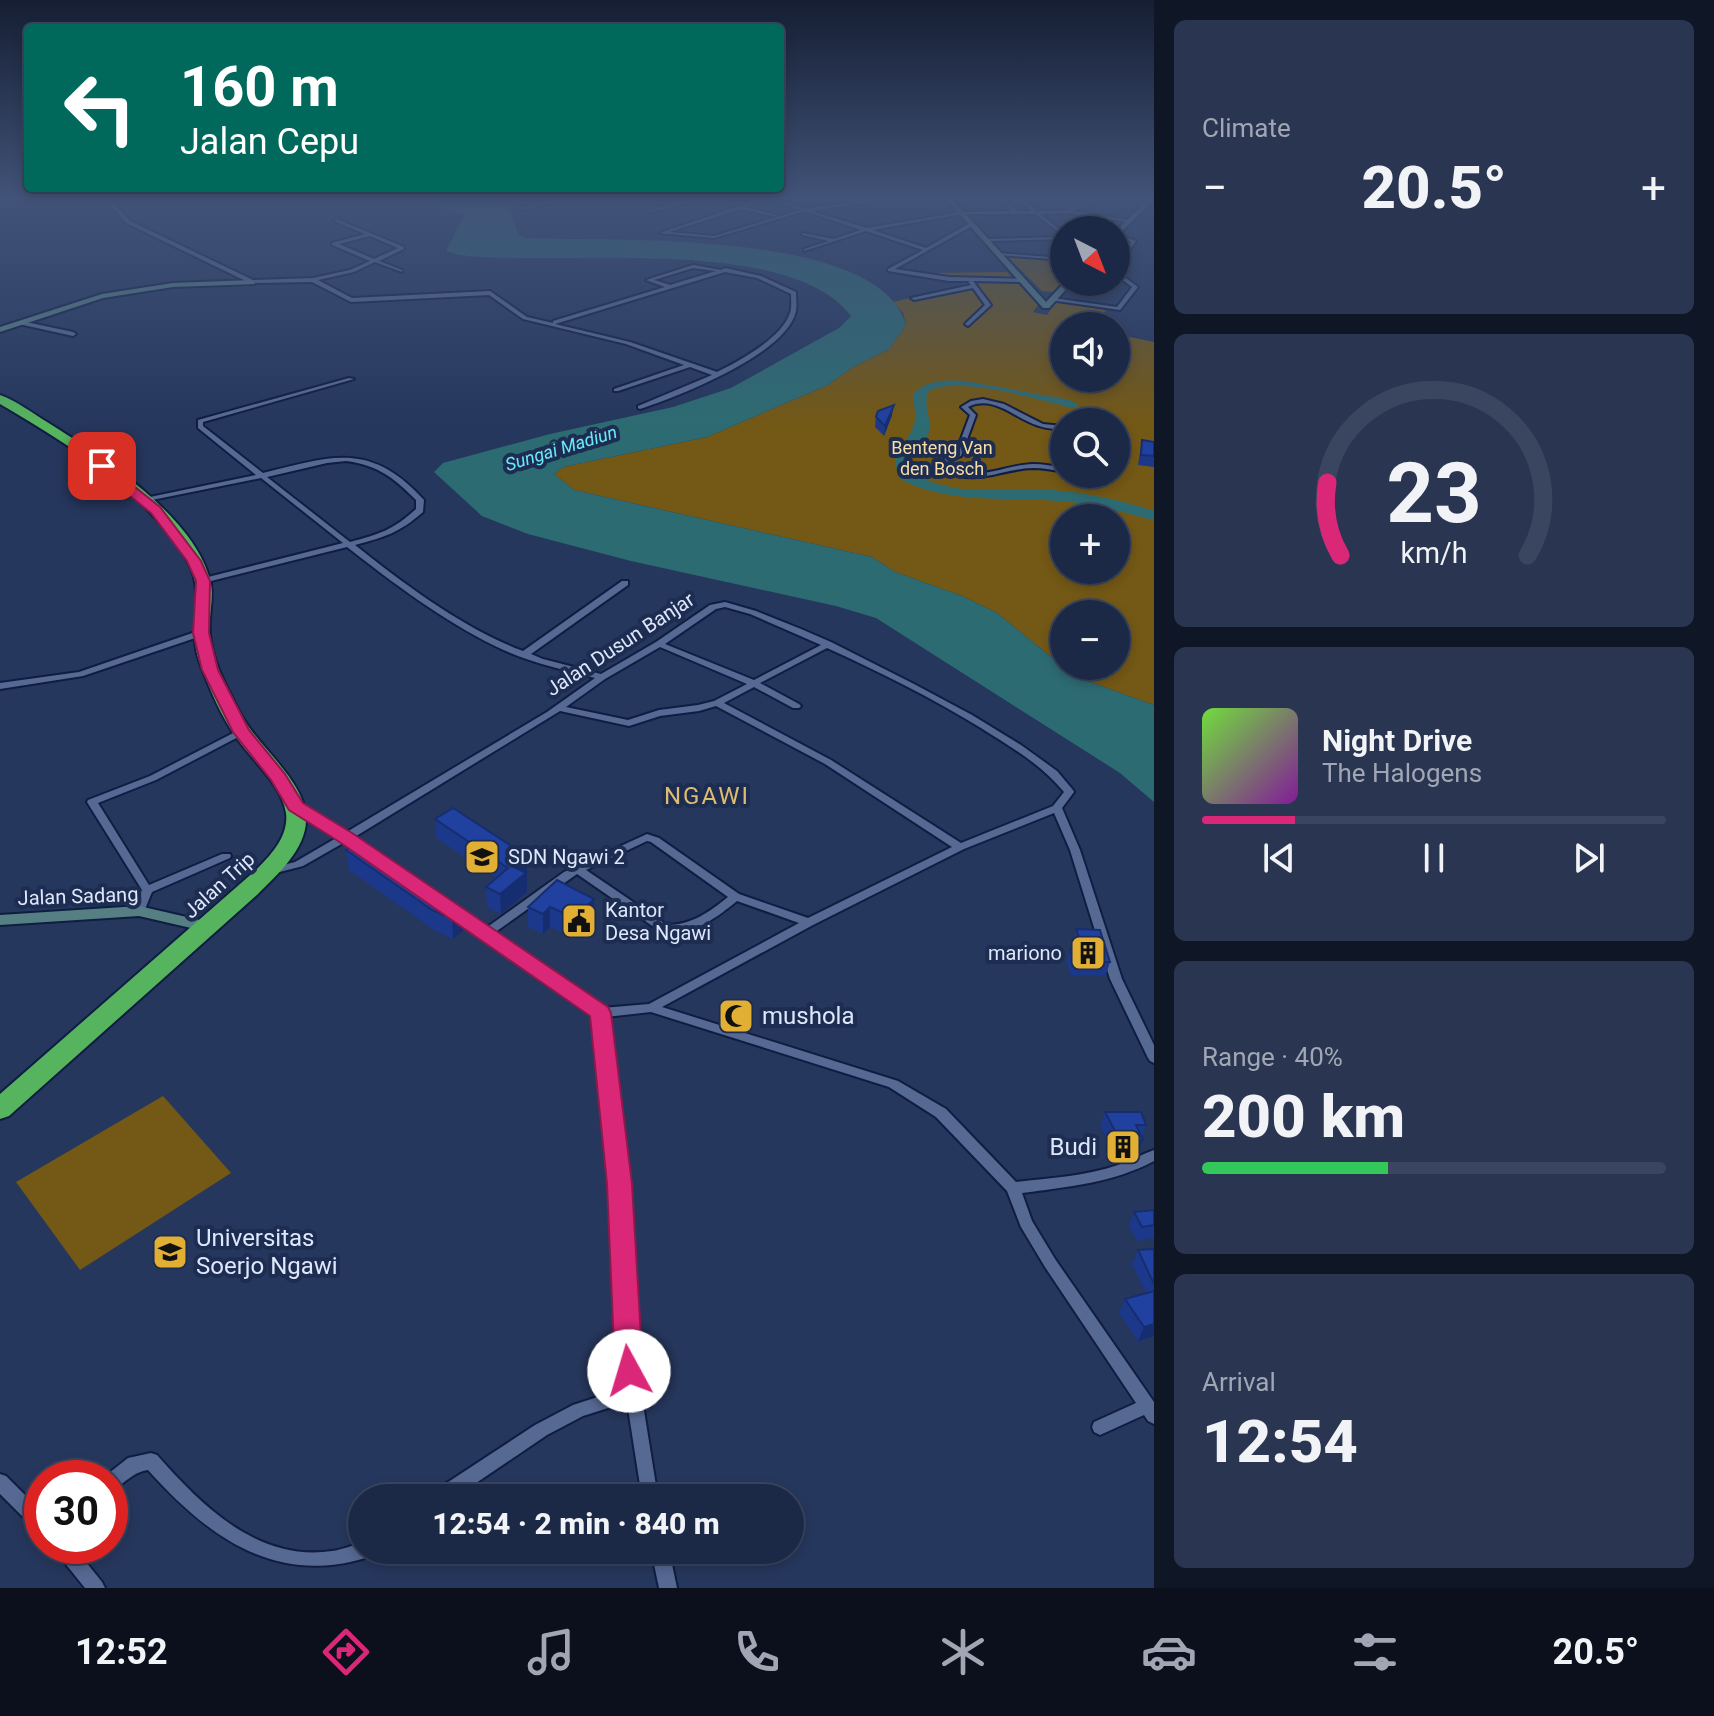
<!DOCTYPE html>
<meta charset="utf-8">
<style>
:root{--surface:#1c2946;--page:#293551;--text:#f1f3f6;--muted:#a0a6b3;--line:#3a455f;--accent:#db2777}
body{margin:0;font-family:Roboto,sans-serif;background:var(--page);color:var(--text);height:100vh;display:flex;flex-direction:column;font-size:30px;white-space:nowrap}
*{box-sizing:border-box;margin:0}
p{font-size:26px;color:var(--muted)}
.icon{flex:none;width:44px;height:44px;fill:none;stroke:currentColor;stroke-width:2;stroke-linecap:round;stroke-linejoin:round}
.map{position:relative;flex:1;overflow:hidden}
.side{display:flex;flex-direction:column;gap:20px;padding:20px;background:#0f1726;width:560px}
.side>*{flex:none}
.guide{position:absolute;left:24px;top:24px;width:760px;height:168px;border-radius:8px;box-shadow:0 4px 12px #0003,0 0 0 2px var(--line);background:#00695c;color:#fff;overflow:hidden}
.needle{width:52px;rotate:138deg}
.controls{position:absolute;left:1050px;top:216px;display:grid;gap:16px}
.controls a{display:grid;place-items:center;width:80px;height:80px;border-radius:50%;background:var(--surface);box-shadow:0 4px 12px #0003,0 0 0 2px var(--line);font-size:40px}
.speed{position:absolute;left:24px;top:1460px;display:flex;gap:16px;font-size:40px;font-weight:700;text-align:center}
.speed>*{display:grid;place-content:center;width:104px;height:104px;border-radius:50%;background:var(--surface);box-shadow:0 4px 12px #0003,0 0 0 2px var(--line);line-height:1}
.speed .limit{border:12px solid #d22;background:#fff;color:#111}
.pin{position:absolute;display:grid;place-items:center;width:68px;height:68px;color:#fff;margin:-34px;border-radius:16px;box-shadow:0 4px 12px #0006}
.me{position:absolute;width:88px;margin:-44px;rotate:354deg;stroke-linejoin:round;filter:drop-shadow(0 0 6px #0008)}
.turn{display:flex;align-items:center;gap:28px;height:168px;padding:0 24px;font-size:36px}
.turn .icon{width:104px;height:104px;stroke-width:2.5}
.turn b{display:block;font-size:56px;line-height:68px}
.big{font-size:60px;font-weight:800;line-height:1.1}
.side .widget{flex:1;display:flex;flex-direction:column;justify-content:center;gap:12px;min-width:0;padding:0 28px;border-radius:12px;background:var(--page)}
.side .dial{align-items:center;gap:0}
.dial svg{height:208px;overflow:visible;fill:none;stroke:var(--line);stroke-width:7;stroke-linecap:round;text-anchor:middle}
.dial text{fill:var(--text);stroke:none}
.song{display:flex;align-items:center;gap:24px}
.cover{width:96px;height:96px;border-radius:12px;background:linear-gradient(135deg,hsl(100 70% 55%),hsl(290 70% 35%))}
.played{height:8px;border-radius:4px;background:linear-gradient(90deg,var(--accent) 20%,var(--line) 20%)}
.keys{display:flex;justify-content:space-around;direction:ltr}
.heat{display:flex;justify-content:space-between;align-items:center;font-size:44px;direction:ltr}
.charge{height:12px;border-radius:6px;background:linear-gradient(90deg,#34c759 40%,var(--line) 0)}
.trip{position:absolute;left:348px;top:1484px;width:456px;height:80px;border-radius:40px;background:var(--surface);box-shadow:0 4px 12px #0003,0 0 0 2px var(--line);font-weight:800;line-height:80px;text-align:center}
.menu{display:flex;height:128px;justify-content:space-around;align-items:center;background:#0b101c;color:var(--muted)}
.menu .icon{width:56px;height:56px}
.menu .on{color:var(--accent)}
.menu b{font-size:36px;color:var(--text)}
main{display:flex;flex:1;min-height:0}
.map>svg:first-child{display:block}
</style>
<main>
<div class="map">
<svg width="1154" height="1588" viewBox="0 0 1154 1588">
<rect width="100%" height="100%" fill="#26375d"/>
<g fill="#735816" fill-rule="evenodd">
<polygon points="1006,255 1064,259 1064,280 1053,292 1042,291"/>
<path d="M1007,272l31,33 -5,7 14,3 9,-14 50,9 -13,16h-29v52h52v-44l38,8v363l-78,-28 -79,-64 -35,-17 -67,-24 -23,-15 -298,-67 -20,-16 9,-7 144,-30 121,-52 25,-18 36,-18 17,-24 -3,-12 -10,-11 74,-18 -37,-7 -4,-4zM1064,422h52v52h-52zM1064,518h52v52h-52zM1064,614h52v52h-52z"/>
<polygon points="163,1096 231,1173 80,1270 16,1182"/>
</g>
<g fill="#2d6b72">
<path d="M424,200h69l17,9 8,25 6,4c81,4 356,-11 382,87l-17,24 -36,18 -25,18 -121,52 -144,30 -9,7 20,16 298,67 23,15 67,24 35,17 79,64 78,28v97l-34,-29 -244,-155 -40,-12 -205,-45 -103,-27 -46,-18 -48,-44 9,-9 107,-29 123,-27 58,-19 108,-60 12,-12c-62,-83 -294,-49 -392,-61l-13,-4 18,-36z"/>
<path d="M965,381l105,19 10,6 -7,2c-34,-8 -117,-34 -146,-16 -4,37 19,30 -19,64v11c34,31 83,21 125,22 41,1 82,9 121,22v9c-32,-8 -64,-17 -97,-19 -52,-4 -110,3 -157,-22 -12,-30 4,-28 13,-52 4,-9 1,-23 0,-33 12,-14 35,-14 52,-13z"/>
</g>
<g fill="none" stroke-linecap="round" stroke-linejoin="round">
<defs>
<g id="street">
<path d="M106,200h4l20,21 123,59 60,-2 37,-8 20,-9 -38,-16v-2l33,-9 -31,-13 2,-2 68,28v2l-25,12 23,9v2l-27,-10 -21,10 -36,8 34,18 138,-7 37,26 26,6v-2l112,-34 -19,-7 47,-15 28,5 4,-2 36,8 35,16c0,5 1,13 0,19 -9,43 -117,85 -156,98l-2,-1v-2l74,-31 -22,-8 -72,24h-4v-2l70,-24 -58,-21 -103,-25 -34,-24 -138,7 -39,-20 -62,1 -124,-60zM370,236l28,12 -24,11 -35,-15zM693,268l23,3 -46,14 -16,-5zM725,272l32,6 34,16c0,5 1,14 -1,19 -8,25 -51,48 -73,59l-87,-30 -75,-18z"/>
<polygon points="554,200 562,200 520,210 518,209"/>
<polygon points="689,200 697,200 650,212 648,211"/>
<polygon points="757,200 764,200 745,207 777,215 777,217 741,209 669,232 714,236 800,210 772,200 779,200 805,209 870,200 883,200 811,211 867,228 962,212 1012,211 998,200 1003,200 1018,211 1032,211 1019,200 1024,200 1037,211 1066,211 1094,200 1100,200 1073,211 1132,221 1130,222 1068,213 1040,214 1064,233 1064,236 1035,214 962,214 872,230 926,248 970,223 974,223 974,225 895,269 949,277 1024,279 1022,282 973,281 991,305 968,326 965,324 966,323 985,305 973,288 914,300 911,298 971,285 968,282 970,281 949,281 888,271 888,269 923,250 866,231 804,251 804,249 829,241 802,235 802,233 834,239 861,230 805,211 714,238 660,233"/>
<polygon points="1116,234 1136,241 1116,269 1116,263 1131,242 1116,237"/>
<polygon points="1064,237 1064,239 987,241 985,240 987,239"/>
<polygon points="997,253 1064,258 1064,260 999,255"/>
<polygon points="1116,271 1138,287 1120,310 1050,300 1053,298 1117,307 1132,287 1116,275"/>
<polygon points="21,321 73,332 76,334 73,336 19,324 19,322"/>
<path d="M349,378l5,1 -151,43v4l60,47c69,-17 107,-32 161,27l-1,12c-24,21 -38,25 -68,33 49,39 109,84 168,106l99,-70h6v4l-97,69 12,5 58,15 55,-32 54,-37 15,-3 31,9 45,18 30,13 83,42 58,31 49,30 36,26 16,19 1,2 -12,16 18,42 42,129 32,66v18l-4,-2 -2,-3 -38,-79 -40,-129 -16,-37 -90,36 -151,76 -151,82 236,74 48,28 70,73c34,-4 70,-6 102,-17 13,-4 24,-11 36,-15v11c-41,22 -87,26 -132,32l10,28 23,38 99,143v22l-6,-3 -4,-6 -44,20 -6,-3 -2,-5 2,-5 42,-19 -91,-136 -24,-40 -14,-36 -71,-74 -47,-30 -238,-75 -45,5 20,167 8,164 24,150h-16l-15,-96 -44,14 -36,19 -93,63h-23l2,-6 102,-67 38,-20 52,-17 -7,-40 -6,-164 -18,-169 -144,-101 -2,-3 2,-3h8l28,20 78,-56 83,-38 12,4 80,56 69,24 144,-71 -127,-83 -109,-58 -17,5 -39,5 -31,10 -69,-15 -207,127 16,10 1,2 -1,2h-8l-16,-10 -42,24 -31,8 -4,-1 -1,-2 1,-2 27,-7 43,-25 -46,-29 -1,-2 1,-2h8l45,29 202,-121 48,-34c-34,-9 -68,-16 -100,-32 -51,-25 -102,-63 -148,-99l-144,36h-3v-4l143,-36 -82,-65 -119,24v-4h3l111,-23 -58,-47v-8zM346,461c32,4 48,17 70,39v9c-23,21 -36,25 -66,33l-83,-65 60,-14zM725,607l25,7 71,31 -67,35 -89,-36 51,-35zM660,647l87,37 -33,17 -16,4 -39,5 -31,10 -62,-13 39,-28zM827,648c53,24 105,50 154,80 30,19 60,36 83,64l-11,14 -92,37 -130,-83 -107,-57 30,-16 39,21h6l2,-2 -2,-2 -39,-21zM647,841l4,1 77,55c-19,15 -36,28 -61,28l-81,-55zM577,874l84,58c30,5 54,-13 76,-31l62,22 -150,81 -47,4 -108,-75z"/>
<path d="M983,399l21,5 39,20 21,2v4c-8,-1 -17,-1 -25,-4 -24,-7 -45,-32 -71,-19l8,8 -15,41 -11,4 -3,5c28,19 55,0 86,-1 10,0 21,2 31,4v4c-10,-2 -21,-4 -31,-4 -35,1 -60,21 -92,-1l-1,-1 5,-8 10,-3 15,-40 -9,-8 10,-6z"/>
<polygon points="201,630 205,633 204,635 83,676 0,689 0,683 79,672"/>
<polygon points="241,729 244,730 246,732 244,734 156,780 98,803 149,885 222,854 230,854 231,856 230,858 152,892 143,914 135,914 133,911 142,890 87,802 88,800 150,776"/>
<path d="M151,1453l6,2c45,51 101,107 175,96 10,-1 20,-6 30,-8v7h13l-3,6c-95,32 -164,-19 -224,-86 -16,2 -24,15 -38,21v-13l-6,-1 24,-19z"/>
<polygon points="0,1474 6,1476 42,1512 42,1532 36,1530 0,1494"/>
<polygon points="53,1546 73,1546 102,1582 105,1588 85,1588 56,1552"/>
<polygon points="651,1550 669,1550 677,1588 659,1588"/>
</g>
<g id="secondary">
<polygon points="947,200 953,200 1046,302 1065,282 1073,282 1049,308 1043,308"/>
<polygon points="1147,200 1154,200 1116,237 1116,231"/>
<polygon points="252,280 255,284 173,287 103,298 0,332 0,327 102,294 173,283"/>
<polygon points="139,906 204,921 210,922 212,926 210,930 204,931 139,916 0,925 0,915"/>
</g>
<path id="highway" d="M0,395c17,6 32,18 47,27 53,33 147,94 163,158 5,17 -2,36 0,54 2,28 18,55 30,79 17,33 67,69 66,107 0,29 -29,55 -48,74l-249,222 -9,3v-25l256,-224c15,-15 33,-34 30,-57 -5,-30 -34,-52 -50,-76 -15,-21 -26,-47 -35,-71 -13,-31 -1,-54 -6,-84 -3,-18 -15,-34 -26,-48 -43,-55 -110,-95 -169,-130z"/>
</defs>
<use href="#street" stroke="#0f1d41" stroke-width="4"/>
<use href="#secondary" stroke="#0f1d41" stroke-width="4"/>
<use href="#highway" stroke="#0f1d41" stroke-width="4"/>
<use href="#street" fill="#566993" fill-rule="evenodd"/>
<use href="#secondary" fill="#567f83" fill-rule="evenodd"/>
<use href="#highway" fill="#56b35e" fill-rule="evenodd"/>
</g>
<g fill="#1c388a">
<polygon points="892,415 884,436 875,427 876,417"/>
<polygon points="1142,440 1154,442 1154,467 1138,465"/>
<polygon points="435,819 527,856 527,892 501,914 487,907 486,887 496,878 436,838"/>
<polygon points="362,842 464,930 453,939 434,930 349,870 346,850"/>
<polygon points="557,880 594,919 575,938 550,927 543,934 528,927 528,907"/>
<polygon points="1076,929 1110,962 1106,975 1071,975 1066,962 1070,949 1075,949 1073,943"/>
<polygon points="724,1009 748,1016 734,1024 724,1016"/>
<polygon points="1105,1112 1146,1125 1142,1137 1143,1140 1138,1153 1117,1158 1100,1126"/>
<polygon points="1154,1210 1154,1238 1137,1241 1129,1226 1134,1212"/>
<polygon points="1154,1249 1154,1336 1138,1341 1119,1313 1125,1299 1146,1293 1132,1264 1138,1250"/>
</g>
<g fill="#162e70">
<polygon points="894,405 892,415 884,436 885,426"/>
<polygon points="527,856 527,892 501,914 500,894 512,866"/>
<polygon points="594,899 594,919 575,938 575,918"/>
<polygon points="550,907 550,927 543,934 543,914"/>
<polygon points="463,910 464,930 453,939 452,919"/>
<polygon points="749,1009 748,1016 734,1024 734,1018"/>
<polygon points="1143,1140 1138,1153 1117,1158 1122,1144"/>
<polygon points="1154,1324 1154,1336 1138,1341 1144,1327"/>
</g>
<g fill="#2041a0" stroke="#162e70" stroke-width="2">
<polygon points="894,405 885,426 876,417 878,411"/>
<polygon points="1142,440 1154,442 1154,456 1141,455"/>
<polygon points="453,808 527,856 512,866 526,873 500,894 486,887 508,868 435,819"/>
<polygon points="362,842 463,910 452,919 432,910 346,850"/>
<polygon points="557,880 594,899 575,918 550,907 543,914 528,907"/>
<polygon points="1076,929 1100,930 1110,962 1075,962 1070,949 1083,949"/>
<polygon points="739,1000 749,1009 734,1018 724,1009"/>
<polygon points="1105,1112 1141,1112 1146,1125 1136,1125 1143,1140 1122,1144"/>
<polygon points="1154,1210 1154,1225 1142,1227 1134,1212"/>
<polygon points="1154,1249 1154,1284 1138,1250"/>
<polygon points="1154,1291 1154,1324 1144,1327 1125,1299"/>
</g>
<linearGradient id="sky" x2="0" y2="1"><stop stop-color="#151e33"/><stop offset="0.47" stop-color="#415378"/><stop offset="1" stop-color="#415378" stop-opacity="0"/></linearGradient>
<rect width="1154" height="422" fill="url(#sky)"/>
<polygon fill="#db2777" stroke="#8e194d" stroke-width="2" points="97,464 106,464 160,507 201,561 210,581 209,633 218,670 249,730 285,774 303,803 352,833 608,1007 611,1013 632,1184 643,1371 639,1380 629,1384 619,1380 615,1371 607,1184 590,1016 338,841 289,810 271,780 233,732 202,670 193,633 196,581 187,561 151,513 97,469"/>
<defs>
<symbol id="school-square" viewBox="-11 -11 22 22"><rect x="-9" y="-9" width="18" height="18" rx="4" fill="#e1af34" stroke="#1d2c51"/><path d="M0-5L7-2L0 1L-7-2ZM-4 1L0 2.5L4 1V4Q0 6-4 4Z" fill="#111"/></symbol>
<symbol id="civic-square" viewBox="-11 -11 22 22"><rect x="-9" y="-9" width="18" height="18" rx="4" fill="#e1af34" stroke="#1d2c51"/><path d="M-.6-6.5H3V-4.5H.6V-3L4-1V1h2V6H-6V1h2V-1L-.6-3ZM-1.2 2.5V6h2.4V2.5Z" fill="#111"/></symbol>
<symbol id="building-square" viewBox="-11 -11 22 22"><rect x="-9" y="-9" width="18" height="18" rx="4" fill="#e1af34" stroke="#1d2c51"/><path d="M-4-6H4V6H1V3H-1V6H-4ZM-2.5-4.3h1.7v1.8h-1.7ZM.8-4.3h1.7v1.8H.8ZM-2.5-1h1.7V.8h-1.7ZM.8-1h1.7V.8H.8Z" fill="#111"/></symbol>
<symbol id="mosque-square" viewBox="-11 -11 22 22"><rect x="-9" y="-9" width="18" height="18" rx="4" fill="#e1af34" stroke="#1d2c51"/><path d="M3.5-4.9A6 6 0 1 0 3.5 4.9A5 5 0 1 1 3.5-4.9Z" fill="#111"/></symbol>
<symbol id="university-square" viewBox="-11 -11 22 22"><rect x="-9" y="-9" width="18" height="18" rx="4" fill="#e1af34" stroke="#1d2c51"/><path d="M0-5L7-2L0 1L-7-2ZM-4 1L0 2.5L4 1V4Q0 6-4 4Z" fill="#111"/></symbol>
</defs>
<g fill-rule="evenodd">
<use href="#school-square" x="462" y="837" width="40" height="40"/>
<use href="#civic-square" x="559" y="901" width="40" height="40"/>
<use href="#building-square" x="1068" y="933" width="40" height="40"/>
<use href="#mosque-square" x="716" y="996" width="40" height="40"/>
<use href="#building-square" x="1103" y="1127" width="40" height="40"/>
<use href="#university-square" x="150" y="1232" width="40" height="40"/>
</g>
<g text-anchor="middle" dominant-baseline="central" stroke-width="8" stroke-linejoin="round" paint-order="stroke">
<g font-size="18" fill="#f7dda6" stroke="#1d2c51">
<text x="942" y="447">Benteng Van<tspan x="942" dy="21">den Bosch</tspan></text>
</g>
<g font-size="18" font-style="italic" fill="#6aeaf8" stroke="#1d2c51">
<text transform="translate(561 448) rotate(-17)">Sungai Madiun</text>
</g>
<g font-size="20" fill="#dee7fb" stroke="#1d2c51">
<text transform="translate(620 644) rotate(-33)">Jalan Dusun Banjar</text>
<text transform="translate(219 885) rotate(-42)">Jalan Trip</text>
<text transform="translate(78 896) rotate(-2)">Jalan Sadang</text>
</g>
<g font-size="20" fill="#dee7fb" stroke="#1d2c51" text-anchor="start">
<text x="508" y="857">SDN Ngawi 2</text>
<text x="605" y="910">Kantor<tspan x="605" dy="23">Desa Ngawi</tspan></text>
<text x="1062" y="953" text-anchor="end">mariono</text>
</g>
<g font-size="24" letter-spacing="2" fill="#ddbb72" stroke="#1d2c51">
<text x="707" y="796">NGAWI</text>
</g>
<g font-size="24" fill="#dee7fb" stroke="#1d2c51" text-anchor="start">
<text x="762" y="1016">mushola</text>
<text x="1097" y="1147" text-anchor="end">Budi</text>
<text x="196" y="1238">Universitas<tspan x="196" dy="28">Soerjo Ngawi</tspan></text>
</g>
</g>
</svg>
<div class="controls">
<a><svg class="needle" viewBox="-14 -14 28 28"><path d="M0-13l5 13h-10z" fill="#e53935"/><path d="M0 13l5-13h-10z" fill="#a0a6b3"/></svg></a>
<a><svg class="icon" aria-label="sound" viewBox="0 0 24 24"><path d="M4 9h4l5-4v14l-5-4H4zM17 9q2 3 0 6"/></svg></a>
<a><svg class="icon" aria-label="search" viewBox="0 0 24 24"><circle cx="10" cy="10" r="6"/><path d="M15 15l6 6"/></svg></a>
<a>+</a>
<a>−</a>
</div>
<div class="speed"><div class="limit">30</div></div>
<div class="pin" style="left:102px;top:466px;background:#d93025"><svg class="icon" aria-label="arrive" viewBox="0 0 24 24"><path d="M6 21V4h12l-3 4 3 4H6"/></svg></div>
<svg class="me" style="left:629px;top:1371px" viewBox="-20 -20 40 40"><circle r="19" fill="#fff"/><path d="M0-13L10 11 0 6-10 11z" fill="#db2777"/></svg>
<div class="trip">12:54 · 2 min · 840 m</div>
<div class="guide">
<div class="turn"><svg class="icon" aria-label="left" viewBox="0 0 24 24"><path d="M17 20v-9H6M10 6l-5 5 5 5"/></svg><div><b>160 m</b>Jalan Cepu</div></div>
</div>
</div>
<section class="side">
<div class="widget"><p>Climate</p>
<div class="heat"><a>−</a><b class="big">20.5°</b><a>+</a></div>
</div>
<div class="widget dial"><svg viewBox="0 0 100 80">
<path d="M14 69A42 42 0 1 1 86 69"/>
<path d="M14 69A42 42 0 0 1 9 41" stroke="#db2777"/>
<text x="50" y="56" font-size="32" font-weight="700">23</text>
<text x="50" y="72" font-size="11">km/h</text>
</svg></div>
<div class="widget">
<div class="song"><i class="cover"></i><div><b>Night Drive</b><p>The Halogens</p></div></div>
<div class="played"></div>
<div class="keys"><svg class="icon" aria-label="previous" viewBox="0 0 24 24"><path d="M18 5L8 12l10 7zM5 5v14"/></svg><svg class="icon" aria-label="pause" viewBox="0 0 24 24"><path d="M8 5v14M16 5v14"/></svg><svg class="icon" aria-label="next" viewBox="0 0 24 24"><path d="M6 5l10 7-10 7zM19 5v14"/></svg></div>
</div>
<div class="widget"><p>Range · 40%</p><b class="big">200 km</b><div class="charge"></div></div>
<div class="widget"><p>Arrival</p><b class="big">12:54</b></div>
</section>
</main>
<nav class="menu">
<b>12:52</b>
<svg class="icon on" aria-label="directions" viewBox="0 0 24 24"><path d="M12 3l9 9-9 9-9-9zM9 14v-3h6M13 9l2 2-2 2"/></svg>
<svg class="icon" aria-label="music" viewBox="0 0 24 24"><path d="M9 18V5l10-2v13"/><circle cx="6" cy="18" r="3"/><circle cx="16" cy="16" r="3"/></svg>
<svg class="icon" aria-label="phone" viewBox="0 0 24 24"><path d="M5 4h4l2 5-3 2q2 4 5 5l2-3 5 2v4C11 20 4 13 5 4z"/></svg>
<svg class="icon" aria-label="climate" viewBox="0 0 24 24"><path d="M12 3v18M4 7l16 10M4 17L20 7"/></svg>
<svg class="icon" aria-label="car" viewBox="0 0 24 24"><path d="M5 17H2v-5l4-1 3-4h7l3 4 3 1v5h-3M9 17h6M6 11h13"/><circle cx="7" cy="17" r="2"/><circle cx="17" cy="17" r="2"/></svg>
<svg class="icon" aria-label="filters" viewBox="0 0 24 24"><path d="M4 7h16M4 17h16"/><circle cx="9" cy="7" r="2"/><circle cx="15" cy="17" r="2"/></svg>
<b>20.5°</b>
</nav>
